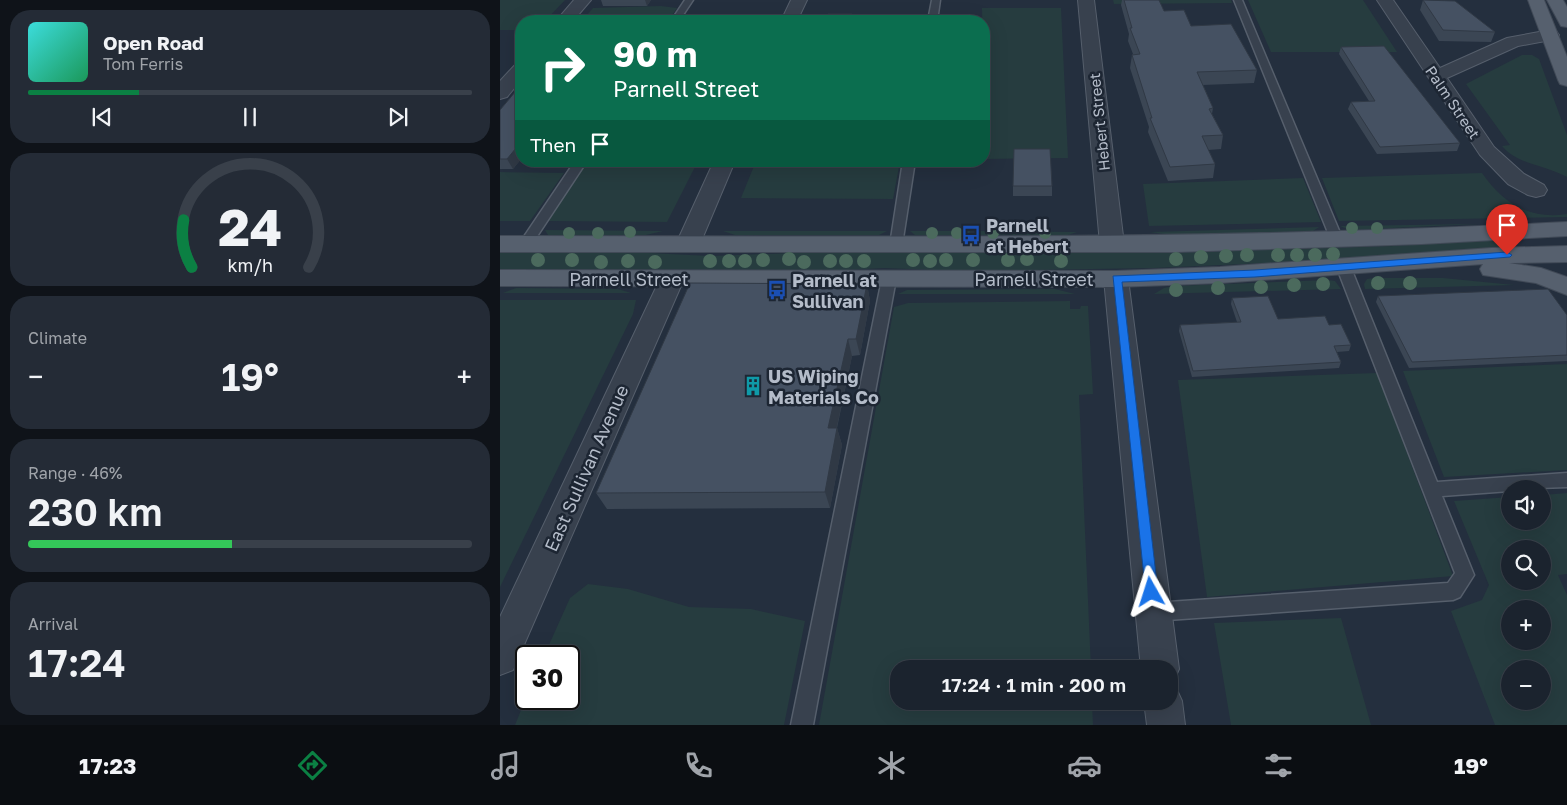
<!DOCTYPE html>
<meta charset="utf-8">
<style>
:root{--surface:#1b232e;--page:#242b36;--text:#f1f3f6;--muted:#a0a4aa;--line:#39404a;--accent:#0b8043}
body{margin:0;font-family:"Golos Text",sans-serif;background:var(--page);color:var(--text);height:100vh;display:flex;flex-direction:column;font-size:19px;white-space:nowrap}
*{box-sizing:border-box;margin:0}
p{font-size:16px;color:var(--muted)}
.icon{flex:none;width:28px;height:28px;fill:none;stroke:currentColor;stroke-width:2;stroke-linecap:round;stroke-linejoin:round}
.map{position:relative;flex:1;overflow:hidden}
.sheet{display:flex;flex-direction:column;gap:10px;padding:10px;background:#0f1319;width:500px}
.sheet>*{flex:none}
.banner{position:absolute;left:15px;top:15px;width:475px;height:152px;border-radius:20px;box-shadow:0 5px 20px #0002,0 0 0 1px var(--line);background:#0b6e4f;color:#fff;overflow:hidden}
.fabs{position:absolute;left:1001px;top:480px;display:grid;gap:10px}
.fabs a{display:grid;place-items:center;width:50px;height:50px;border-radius:50%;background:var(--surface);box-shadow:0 5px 20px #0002,0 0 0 1px var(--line);font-size:25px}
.speed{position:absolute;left:15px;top:645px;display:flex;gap:10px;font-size:25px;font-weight:700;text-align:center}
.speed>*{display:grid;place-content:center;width:65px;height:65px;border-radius:50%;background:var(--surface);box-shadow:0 5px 20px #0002,0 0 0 1px var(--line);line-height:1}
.speed .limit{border:2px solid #111;border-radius:8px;background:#fff;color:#111}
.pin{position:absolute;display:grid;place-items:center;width:42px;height:42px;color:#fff;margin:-51px -21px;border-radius:50% 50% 50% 0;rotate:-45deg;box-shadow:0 0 5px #0007}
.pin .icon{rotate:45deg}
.me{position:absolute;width:55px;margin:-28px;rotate:354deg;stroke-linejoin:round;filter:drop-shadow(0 0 4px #0008)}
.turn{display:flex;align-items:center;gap:18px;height:105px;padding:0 15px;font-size:22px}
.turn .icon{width:65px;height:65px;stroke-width:2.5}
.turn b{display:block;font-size:35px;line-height:42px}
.then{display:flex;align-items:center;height:48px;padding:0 15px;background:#0003;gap:10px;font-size:19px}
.big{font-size:38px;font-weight:600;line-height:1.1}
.sheet .tile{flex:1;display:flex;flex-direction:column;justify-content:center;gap:8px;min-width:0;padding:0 18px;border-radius:20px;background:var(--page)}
.sheet .dial{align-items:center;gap:0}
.dial svg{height:130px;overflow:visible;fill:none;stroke:var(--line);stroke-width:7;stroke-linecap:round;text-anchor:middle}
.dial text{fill:var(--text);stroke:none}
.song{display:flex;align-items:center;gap:15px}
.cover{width:60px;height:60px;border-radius:8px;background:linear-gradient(135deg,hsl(180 70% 55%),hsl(150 70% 35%))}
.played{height:5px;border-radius:2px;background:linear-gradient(90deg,var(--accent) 25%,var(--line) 25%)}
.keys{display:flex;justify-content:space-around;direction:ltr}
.heat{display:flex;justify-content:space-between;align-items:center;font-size:28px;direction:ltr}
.charge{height:8px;border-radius:4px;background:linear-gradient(90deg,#34c759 46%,var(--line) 0)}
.trip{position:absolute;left:390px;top:660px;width:288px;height:50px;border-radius:20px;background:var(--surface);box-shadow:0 5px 20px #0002,0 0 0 1px var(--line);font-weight:600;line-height:50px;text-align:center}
.menu{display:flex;height:80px;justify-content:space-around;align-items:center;background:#0b0e12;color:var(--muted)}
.menu .icon{width:35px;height:35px}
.menu .current{color:var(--accent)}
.menu b{font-size:22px;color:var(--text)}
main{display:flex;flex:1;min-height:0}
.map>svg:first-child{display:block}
</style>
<main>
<section class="sheet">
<div class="tile">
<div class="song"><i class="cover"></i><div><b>Open Road</b><p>Tom Ferris</p></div></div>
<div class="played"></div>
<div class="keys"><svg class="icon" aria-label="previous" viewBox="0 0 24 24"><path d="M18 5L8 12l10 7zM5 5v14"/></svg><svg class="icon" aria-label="pause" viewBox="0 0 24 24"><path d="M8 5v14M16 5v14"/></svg><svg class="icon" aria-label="next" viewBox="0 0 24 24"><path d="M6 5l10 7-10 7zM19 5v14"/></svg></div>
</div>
<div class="tile dial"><svg viewBox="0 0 100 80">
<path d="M14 69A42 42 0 1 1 86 69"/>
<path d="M14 69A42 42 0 0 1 9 40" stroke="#0b8043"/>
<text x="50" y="56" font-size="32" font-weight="700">24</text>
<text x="50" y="72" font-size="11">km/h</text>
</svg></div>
<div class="tile"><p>Climate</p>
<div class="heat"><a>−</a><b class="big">19°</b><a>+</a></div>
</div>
<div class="tile"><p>Range · 46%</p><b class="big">230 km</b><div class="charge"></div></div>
<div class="tile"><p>Arrival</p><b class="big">17:24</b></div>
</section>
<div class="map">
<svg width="1067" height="725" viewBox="0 0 1067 725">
<rect width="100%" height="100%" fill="#242f3e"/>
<g fill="#263c3f" fill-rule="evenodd">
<polygon points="0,0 65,0 45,21 21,21 21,30 0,30"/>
<polygon points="613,0 731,0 732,3 614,4"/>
<polygon points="748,0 863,0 897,52 771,52"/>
<polygon points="161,6 177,8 168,21 82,21 93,8"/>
<polygon points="482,8 561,8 568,158 484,159"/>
<path d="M1022,55h10l7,4 28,76v42c-21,-12 -49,-12 -65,-31l8,-1 -44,-61z"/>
<polygon points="88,161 198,161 167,222 47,221"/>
<polygon points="256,161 400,161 393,199 241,198"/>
<polygon points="0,172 64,173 30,221 0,221"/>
<path d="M982,173c21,30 47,47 85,41v3l-228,4 -17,-43z"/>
<polygon points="803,178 821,222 649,226 643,184"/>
<polygon points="978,224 850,230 840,226"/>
<polygon points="819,227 813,231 670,235 650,232"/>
<polygon points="45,230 163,231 146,235 48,235"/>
<polygon points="223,231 387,231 379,235 235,235"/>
<polygon points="410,231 470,231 469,235 415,235"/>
<polygon points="478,231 577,232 568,235 478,235"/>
<polygon points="1004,240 1011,249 856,259 654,268 460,271 384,268 348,270 0,269 0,251 129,252 210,256 323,252 669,253 893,246"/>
<polygon points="874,278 943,278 1014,285 865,289 864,284 867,279"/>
<polygon points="828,280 835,281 841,289 654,294 664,288 674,286"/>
<polygon points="16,288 118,289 131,293 3,293"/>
<polygon points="555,289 575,294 398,294 407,290"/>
<polygon points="0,300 136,300 133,314 0,587"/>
<polygon points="570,301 570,309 580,309 581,306 588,306 593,394 579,395 591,669 399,669 399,701 592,701 593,725 319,725 394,307 408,303"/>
<polygon points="1067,364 1067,470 944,477 903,371"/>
<polygon points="877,373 953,576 707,597 678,380"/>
<path d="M1067,493v81l-9,1 9,20v130h-72l-44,-114 31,-11 7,-15 -35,-84 56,-4v24h32l1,-26zM1010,549h32v32h-32zM1010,609h32v32h-32zM1010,669h32v32h-32z"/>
<polygon points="88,584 128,589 189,607 251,609 305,621 284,725 15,725 26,698 69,699 69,656 44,656 70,598"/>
<polygon points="841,618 871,725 731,725 714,623"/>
</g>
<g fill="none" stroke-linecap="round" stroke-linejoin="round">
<defs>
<g id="lane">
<polygon points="185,0 193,0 179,21 171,21"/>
<polygon points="432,0 440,0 437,21 428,21"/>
<polygon points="734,0 742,0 843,240 842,243 832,243 831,240"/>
<polygon points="75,161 87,161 30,247 20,247 19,244"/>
<polygon points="403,161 415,161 402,245 396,249 390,245"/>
<polygon points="844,264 851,268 937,482 1067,473 1067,487 1010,489 1010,491 942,496 974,575 960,597 953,600 653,621 646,618 643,612 646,606 653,603 948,583 955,573 837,268"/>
<polygon points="389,275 396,279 313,725 291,725 382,279"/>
</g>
<g id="street">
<polygon points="74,0 91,0 73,21 56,21"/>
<polygon points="291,0 307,0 297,21 281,21"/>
<polygon points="578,0 594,0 624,244 620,249 612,252 604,249 600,244"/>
<polygon points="877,0 893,0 940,68 1007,38 1050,30 1056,31 1059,35 1056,39 1018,46 947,78 994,147 1024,174 1044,185 1047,190 1044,195 1036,197 1028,195 1008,184 980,155"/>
<polygon points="21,64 21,80 7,97 0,99 0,81 15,65"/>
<polygon points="214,161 235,161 200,244 196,249 188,252 180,249 176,244"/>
<polygon points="172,271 181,273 184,279 13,670 0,675 0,617 160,279 163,273"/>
<polygon points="616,271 625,273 628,279 679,669 673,682 669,684 669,669 641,669 604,279 607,273"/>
<polygon points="669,684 676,688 682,701 685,725 647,725 644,701 669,701"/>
</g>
<g id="primary">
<polygon points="1028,0 1044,0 1067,57 1067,86 1060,84 1058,80"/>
<polygon points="1047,0 1063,0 1067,7 1067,27 1061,26"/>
<path d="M1067,222v14l-145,8 -246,8h-676v-16c356,0 712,5 1067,-14z"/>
<polygon points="1067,246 1067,262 1009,263 1041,268 1067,277 1067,295 1036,283 983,275 980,269 983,264 720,283 616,287 0,286 0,270 616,271 720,267 992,248"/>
</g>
</defs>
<use href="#lane" stroke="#565f6c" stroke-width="3"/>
<use href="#street" stroke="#565f6c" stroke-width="2"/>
<use href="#primary" stroke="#414a57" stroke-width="2"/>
<use href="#lane" fill="#38414e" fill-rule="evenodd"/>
<use href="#street" fill="#38414e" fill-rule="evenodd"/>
<use href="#primary" fill="#56606e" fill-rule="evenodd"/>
</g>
<g fill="#4b6a5d">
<circle cx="852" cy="228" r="6"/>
<circle cx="877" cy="228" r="6"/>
<circle cx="130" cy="232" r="6"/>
<circle cx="69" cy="233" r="6"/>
<circle cx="98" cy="233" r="6"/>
<circle cx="432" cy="233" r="6"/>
<circle cx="457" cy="233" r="6"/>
<circle cx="493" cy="233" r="6"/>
<circle cx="545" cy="233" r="6"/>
<circle cx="833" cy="254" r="7"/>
<circle cx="747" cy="255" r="7"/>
<circle cx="778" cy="255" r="7"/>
<circle cx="797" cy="255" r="7"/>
<circle cx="815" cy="255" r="7"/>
<circle cx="726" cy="256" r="7"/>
<circle cx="701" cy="257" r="7"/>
<circle cx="289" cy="259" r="7"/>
<circle cx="527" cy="259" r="7"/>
<circle cx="676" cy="259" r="7"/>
<circle cx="38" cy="260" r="7"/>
<circle cx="72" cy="260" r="7"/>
<circle cx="263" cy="260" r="7"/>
<circle cx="413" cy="260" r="7"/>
<circle cx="446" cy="260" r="7"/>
<circle cx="473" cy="260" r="7"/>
<circle cx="508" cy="260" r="7"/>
<circle cx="128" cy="261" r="7"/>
<circle cx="210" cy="261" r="7"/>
<circle cx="229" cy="261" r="7"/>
<circle cx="245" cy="261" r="7"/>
<circle cx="330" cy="261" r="7"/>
<circle cx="346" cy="261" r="7"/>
<circle cx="364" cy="261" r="7"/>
<circle cx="430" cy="261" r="7"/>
<circle cx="561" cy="261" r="7"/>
<circle cx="101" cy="262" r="7"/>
<circle cx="155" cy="262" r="7"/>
<circle cx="304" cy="262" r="7"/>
<circle cx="878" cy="283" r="7"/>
<circle cx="910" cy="283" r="7"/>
<circle cx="823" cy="284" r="7"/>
<circle cx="794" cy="285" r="7"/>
<circle cx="761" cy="287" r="7"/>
<circle cx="718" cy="288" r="7"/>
<circle cx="676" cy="290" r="7"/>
</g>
<g fill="#3b4654">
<polygon points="101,0 151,0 147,6 103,6"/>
<polygon points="622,0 659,0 664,11 691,26 757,70 754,83 703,85 713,108 712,114 723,135 721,149 708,150 715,164 713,178 668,181 648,132 649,127 630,68 632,55 633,54 628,41 629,34 621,5"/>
<polygon points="923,0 995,32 991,42 939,41 920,10"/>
<polygon points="841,47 960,143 957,151 877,154 848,109 851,102 869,101 839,54"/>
<polygon points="21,85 21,159 13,169 0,169 0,110"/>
<rect x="513" y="186" width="39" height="10"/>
<polygon points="367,284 370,301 360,355 352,356 337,428 342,445 330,508 107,509 96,493"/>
<polygon points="878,296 1067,315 1067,361 909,368 876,302"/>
<polygon points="732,298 778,319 829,325 851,345 849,351 837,352 841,362 839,368 692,377 679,331 680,325 737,322 731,304"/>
</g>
<g fill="#303945">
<polygon points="145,0 151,0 147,6"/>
<polygon points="352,14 353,21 349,21"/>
<polygon points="21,142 21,159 13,169 7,159"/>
<polygon points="367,284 370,301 360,355 356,339"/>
<polygon points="348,339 352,356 333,445 328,428"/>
<polygon points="337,428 342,445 330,508 325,492"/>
</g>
<g fill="#455162" stroke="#303945">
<polygon points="624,0 659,0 664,11 684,10 691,26 731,24 757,70 697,72 713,108 709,109 723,135 702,136 715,164 670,167 650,118 652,118 632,55 640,54 630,28 632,28"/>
<polygon points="923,0 955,1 995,32 943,30"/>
<polygon points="328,14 352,14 349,21 325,21"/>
<polygon points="884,46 960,143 880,147 851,102 875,101 841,47"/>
<polygon points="21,85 21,142 7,159 0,159 0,110"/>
<polygon points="514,149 550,149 552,186 513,186"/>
<polygon points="190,283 367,284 356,339 348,339 328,428 337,428 325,492 96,493"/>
<polygon points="1048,289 1067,315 1067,355 912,362 878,296"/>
<polygon points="768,296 778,319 825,316 829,325 841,324 851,345 834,346 841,362 693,371 680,325 741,322 732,298"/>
</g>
<polygon fill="#1a73e8" stroke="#114b97" points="1007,252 1012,255 1010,257 755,277 622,282 658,592 656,597 651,599 646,597 613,276 755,270"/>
<defs>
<symbol id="bus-bare" viewBox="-9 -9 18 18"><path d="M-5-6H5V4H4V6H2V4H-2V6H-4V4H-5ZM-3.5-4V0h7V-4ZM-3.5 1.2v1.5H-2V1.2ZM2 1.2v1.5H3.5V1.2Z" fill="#1a4fb4" stroke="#1d2633" stroke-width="2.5" paint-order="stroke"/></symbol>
<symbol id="building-bare" viewBox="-9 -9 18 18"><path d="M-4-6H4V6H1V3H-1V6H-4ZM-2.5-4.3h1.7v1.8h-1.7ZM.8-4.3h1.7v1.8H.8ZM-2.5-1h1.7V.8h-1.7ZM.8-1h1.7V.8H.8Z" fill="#0f9aa8" stroke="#1d2633" stroke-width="2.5" paint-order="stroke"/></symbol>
</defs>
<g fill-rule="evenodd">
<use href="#bus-bare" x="457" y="221" width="28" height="28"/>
<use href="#bus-bare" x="263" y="276" width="28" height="28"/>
<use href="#building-bare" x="239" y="372" width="28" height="28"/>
</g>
<g text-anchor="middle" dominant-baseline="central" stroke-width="5" stroke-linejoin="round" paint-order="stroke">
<g font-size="15" fill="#b4bcc9" stroke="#1d2633">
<text transform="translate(953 102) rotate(56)">Palm Street</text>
<text transform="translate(599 122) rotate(-96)">Hebert Street</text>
</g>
<g font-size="18" font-weight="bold" fill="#b4bcc9" stroke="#1d2633" text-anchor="start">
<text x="486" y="225">Parnell<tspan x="486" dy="21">at Hebert</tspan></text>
<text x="292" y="280">Parnell at<tspan x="292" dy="21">Sullivan</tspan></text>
<text x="268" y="376">US Wiping<tspan x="268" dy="21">Materials Co</tspan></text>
</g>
<g font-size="18" fill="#b4bcc9" stroke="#1d2633">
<text x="129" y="279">Parnell Street</text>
<text x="534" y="279">Parnell Street</text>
<text transform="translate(86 468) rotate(-66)">East Sullivan Avenue</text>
</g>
</g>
</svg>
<div class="fabs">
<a><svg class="icon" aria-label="sound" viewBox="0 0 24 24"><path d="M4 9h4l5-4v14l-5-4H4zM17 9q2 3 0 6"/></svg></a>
<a><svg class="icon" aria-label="search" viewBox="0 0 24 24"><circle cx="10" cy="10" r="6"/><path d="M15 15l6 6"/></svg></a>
<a>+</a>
<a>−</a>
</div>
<div class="speed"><div class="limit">30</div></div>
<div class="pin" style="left:1007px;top:255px;background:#d93025"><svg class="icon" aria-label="arrive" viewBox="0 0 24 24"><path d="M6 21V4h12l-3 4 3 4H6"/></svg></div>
<svg class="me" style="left:651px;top:592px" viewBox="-20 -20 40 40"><path d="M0-17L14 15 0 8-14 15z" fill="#1a73e8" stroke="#fff" stroke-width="4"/></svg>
<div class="trip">17:24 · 1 min · 200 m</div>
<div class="banner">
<div class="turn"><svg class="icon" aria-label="right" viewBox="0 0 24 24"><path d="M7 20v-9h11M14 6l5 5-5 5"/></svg><div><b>90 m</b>Parnell Street</div></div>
<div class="then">Then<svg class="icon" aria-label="arrive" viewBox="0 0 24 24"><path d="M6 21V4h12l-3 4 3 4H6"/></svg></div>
</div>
</div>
</main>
<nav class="menu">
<b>17:23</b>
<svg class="icon current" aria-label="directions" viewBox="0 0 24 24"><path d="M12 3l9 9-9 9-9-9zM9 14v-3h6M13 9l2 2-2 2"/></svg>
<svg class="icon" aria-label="music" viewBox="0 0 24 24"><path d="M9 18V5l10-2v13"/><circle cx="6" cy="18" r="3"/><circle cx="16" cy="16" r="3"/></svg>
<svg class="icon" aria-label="phone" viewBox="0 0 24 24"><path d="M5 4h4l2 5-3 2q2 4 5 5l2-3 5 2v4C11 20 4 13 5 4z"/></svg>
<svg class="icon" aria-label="climate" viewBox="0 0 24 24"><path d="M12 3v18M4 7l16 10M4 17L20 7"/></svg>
<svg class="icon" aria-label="car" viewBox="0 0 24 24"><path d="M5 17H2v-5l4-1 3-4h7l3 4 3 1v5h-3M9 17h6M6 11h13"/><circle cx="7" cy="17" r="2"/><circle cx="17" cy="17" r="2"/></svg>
<svg class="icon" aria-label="filters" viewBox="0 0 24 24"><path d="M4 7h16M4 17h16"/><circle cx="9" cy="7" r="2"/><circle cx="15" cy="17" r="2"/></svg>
<b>19°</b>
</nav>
